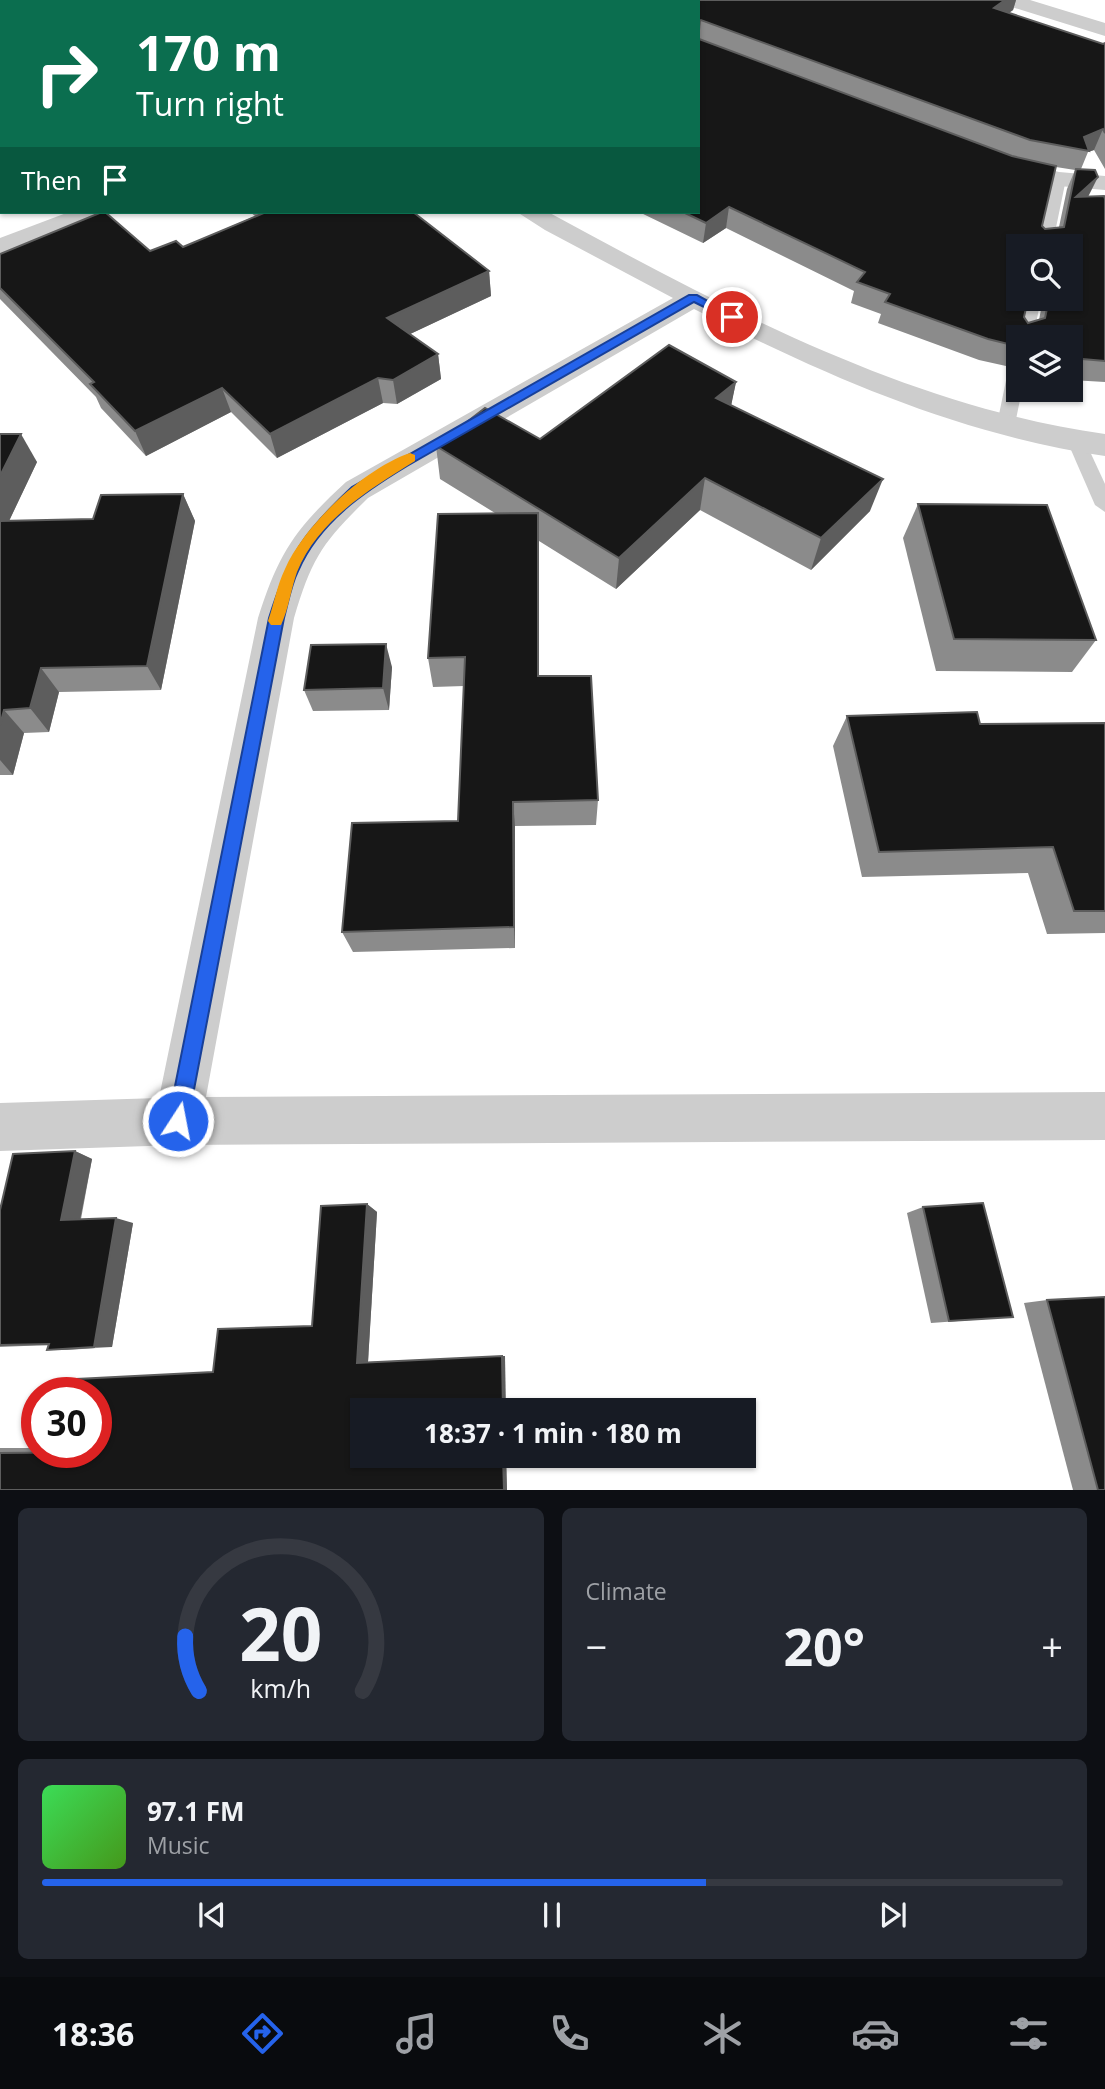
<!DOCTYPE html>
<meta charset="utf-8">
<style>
:root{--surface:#171b24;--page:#242831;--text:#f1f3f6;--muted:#9ea1a6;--line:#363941;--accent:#2563eb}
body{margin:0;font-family:"Open Sans",sans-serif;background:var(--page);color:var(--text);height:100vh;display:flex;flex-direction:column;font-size:26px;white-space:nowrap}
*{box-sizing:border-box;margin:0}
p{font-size:23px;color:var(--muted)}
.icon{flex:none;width:38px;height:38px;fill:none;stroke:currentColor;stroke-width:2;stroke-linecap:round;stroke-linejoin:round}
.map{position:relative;height:1490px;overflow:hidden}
.details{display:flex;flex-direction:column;gap:18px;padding:18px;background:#0d0f14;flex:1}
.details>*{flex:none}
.guide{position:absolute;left:0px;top:0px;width:700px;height:214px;box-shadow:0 2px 5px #0004;background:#0b6e4f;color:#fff;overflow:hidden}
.fabs{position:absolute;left:1006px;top:234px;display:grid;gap:14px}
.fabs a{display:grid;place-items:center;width:77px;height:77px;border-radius:0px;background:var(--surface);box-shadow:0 2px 5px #0004;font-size:35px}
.speed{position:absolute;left:21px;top:1377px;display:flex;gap:14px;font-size:35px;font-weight:700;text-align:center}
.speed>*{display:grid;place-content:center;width:91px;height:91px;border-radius:50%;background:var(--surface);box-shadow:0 2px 5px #0004;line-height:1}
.speed .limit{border:10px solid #d22;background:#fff;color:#111}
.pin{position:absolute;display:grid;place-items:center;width:60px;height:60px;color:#fff;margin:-30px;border:4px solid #fff;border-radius:50%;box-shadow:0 2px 7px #0007}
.me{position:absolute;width:77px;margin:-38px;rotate:11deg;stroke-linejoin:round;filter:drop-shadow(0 0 5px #0008)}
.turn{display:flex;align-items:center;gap:24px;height:147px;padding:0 21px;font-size:32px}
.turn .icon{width:91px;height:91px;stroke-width:2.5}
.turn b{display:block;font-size:49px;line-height:60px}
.then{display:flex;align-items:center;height:66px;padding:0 21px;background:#0003;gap:14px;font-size:26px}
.big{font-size:52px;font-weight:700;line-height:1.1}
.details .widget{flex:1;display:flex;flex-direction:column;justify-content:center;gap:10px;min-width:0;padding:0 24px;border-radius:10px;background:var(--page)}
.details .dial{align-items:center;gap:0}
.dial svg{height:182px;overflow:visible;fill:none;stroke:var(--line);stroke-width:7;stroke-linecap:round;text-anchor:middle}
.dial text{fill:var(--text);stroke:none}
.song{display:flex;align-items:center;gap:21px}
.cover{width:84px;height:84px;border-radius:10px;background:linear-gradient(135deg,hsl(130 70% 55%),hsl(100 70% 35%))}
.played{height:7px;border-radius:4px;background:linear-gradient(90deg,var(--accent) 65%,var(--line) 65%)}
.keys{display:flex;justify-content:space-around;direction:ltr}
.heat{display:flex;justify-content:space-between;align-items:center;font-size:38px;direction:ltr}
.details .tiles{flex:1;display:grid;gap:18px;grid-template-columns:1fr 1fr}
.widget:last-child{grid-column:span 2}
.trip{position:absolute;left:350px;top:1398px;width:406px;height:70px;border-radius:0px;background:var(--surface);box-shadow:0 2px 5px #0004;font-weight:700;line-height:70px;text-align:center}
.dock{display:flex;height:112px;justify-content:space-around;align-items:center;background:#090b0e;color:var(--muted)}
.dock .icon{width:49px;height:49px}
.dock .on{color:var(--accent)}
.dock b{font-size:32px;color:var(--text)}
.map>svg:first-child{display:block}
</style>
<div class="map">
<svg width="1105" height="1491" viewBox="0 0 1105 1491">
<rect width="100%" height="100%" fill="#fff"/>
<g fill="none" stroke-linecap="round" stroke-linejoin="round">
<g fill="#cdcdcd" fill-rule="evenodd">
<polygon points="1059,175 1066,179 1052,247 1036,247 1052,179"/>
<polygon points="1025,299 1041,299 1033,338 1018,338 1018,341 1017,338"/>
<polygon points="1018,360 1018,390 1022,390 1014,429 1005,435 996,429 1009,366"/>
<polygon points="1077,437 1086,443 1105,484 1105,512 1095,505 1068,443"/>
</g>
<g fill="#cdcdcd" fill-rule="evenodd">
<polygon points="19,0 44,0 18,2"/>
<polygon points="165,0 187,0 188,2 166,2"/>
<polygon points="999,0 1030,0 1105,23 1105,36 1002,4"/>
<rect x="0" y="4" width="2" height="12"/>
<polygon points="1004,158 1059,172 1105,176 1105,190 1059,186 995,170 992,165 995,160"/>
<polygon points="69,212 104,212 100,217 0,255 0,238"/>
<path d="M517,212h31c175,95 358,194 557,222v22c-148,-22 -279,-80 -411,-147l-326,189c-45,44 -56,59 -74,120l-88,479 899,-5v48l-927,5 -178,6v-48l159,-5 99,-480c21,-66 37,-89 88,-136l327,-184 -128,-68z"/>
</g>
</g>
<g fill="#8b8b8b" fill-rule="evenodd">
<path d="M255,0h761l-3,10 -4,3 94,31 2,-1v126l-11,-19 -6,2 -7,17 7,27 17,3v183l-34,-2v-42h-53v20l-12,8 -27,-6 -101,-37 3,-9 -30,-11 3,-12 -128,-63 -23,15 -64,-31h59v-210h-440zM1056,167l19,3 -8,19 -8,38 -14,2 -3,-3zM1018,247h53v52h-28l-4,21 -11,3 -4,-6z"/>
<polygon points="0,28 2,30 2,161 0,159"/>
<polygon points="250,212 394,212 489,271 491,296 410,334 438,354 441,379 397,404 383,403 277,458 231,412 146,456 101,408 96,397 0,299 0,254 150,251 183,247 255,216"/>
<polygon points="736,382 731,405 870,511 811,570 700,510 616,589 539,541 539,676 598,800 596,825 515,826 515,948 353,952 342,932 458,821 464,686 433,687 428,658 495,513 440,479 436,446 540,439"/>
<polygon points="0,434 37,462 9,521 93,519 183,494 195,521 161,690 59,692 49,732 24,733 13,775 0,775"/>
<polygon points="918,504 1096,640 1072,672 936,671 903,538"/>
<polygon points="392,667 389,710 313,711 304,690"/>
<polygon points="847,716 980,724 1105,723 1105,933 1047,934 1028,873 862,877 833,746"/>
<polygon points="75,1151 92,1159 81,1219 133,1223 112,1347 67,1350 47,1350 48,1345 0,1347 0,1210"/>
<polygon points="367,1204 377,1212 368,1362 505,1356 362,1456 506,1456 507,1490 0,1490 0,1448 37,1448 37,1452 96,1452 213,1372 312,1326"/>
<polygon points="923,1207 1013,1317 931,1323 907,1213"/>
<polygon points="1047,1300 1105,1490 1073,1490 1024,1303"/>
</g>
<g fill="#5d5d5d">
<polygon points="1005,0 1016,0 1013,10 987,27 994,8"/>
<polygon points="701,20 699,40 698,40 698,22"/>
<polygon points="1103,129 1094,150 1088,152 1089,151 1084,137"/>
<polygon points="1098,177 1088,197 1076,197"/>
<polygon points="729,207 726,228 703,243 706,223"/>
<polygon points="489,271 491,296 391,343 387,318"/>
<polygon points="1018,344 1018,357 1006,366 1016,346"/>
<polygon points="438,354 441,379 397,404 393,380"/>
<polygon points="378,378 383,403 277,458 270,434"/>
<polygon points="736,382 729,416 716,398"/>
<polygon points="222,388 231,412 146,456 135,431"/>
<polygon points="21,434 37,462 0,540 0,476"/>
<polygon points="705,478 700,510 616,589 619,558"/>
<polygon points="883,479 870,511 811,570 821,538"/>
<polygon points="183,494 195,521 161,690 147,666"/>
<polygon points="386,644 392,667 389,710 383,688"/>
<polygon points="41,668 59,692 49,732 30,708"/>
<polygon points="4,710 24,733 13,775 0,760 0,725"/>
<polygon points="513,802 515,826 515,948 514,927"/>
<polygon points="75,1151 92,1159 79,1225 61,1220"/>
<polygon points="367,1204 377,1212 368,1362 357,1363"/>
<polygon points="116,1218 133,1223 112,1347 94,1347"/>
<polygon points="502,1356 505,1356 506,1410 503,1410"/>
<polygon points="503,1456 506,1456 507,1490 504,1490"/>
</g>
<g fill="#171717" stroke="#5d5d5d" stroke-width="2" fill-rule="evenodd">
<polygon points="286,0 1005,0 994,8 1103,44 1105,43 1105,133 1103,129 1084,137 1089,151 1030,140 701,20 698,22 698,2 289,2"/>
<polygon points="0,28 2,30 2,145 0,143"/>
<path d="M698,29l1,10 313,117 44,10 -14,60 3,3 19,-2 12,-58 19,1 3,7 -22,20 28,-1 1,3v162l-34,-3v-20h-43v-1l-10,1v6l-2,2 -28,-7 -103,-37 5,-8 -33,-12 8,-10 -136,-65 -23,16 -23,-11h15zM1018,247h53v52h-22l-4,19 -17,5 -4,-6 4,-18h-10z"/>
<polygon points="102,212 105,212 150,251 176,241 183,247 266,212 394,212 396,213 400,212 413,212 489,271 387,318 438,354 393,380 378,378 270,434 222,388 135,431 90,384 94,382 0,288 0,254"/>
<polygon points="669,345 736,382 716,398 883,479 821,538 705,478 619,558 436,446 485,408 540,439"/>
<polygon points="0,434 21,434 0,476"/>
<polygon points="183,494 147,666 41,668 30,708 4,710 0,725 0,521 93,519 101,495"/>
<polygon points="918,504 1047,505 1096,640 954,639"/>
<polygon points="538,513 538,676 591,676 598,800 513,802 514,927 342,932 352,823 458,821 465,657 428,658 438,514"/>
<polygon points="386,644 383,688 304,690 311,645"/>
<polygon points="977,712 980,724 1105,723 1105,911 1074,911 1053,847 879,852 847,716"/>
<polygon points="75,1151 61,1220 116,1218 94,1347 47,1350 49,1344 0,1345 0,1210 13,1154"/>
<polygon points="983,1203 1013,1317 949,1321 923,1207"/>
<polygon points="367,1204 357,1363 502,1356 503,1410 362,1410 362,1456 503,1456 504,1490 0,1490 0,1453 96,1452 96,1393 75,1393 77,1379 213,1372 218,1329 312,1326 321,1206"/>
<polygon points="1105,1297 1105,1490 1098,1490 1047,1300"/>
</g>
<path fill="#2563eb" stroke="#184099" stroke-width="2" d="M689,295h8l40,22 -9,2 -34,-17 -287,164c-43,26 -88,56 -109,105 -7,14 -10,32 -14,47l-96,503 -3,7 -7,3 -7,-3 -3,-7 101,-503c20,-64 34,-85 83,-131z"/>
<path fill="#f59e0b" d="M410,453l5,2v6c-45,28 -97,59 -118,111 -6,17 -8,36 -16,53h-10l-3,-4c6,-17 9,-36 17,-52 19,-44 80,-101 125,-116z"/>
</svg>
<div class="fabs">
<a><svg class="icon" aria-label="search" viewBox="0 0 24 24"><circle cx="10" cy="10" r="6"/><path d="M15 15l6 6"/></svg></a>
<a><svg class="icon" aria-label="layers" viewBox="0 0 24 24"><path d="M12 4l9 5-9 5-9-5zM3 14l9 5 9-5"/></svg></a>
</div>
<div class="speed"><div class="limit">30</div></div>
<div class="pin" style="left:732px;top:317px;background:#d93025"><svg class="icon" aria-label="arrive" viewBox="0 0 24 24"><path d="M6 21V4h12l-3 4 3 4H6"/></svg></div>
<svg class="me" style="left:178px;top:1121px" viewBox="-20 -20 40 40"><circle r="17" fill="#2563eb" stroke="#fff" stroke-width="3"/><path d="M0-11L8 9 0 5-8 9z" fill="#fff"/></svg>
<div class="trip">18:37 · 1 min · 180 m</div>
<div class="guide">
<div class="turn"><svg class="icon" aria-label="right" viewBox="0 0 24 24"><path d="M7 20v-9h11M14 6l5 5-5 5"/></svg><div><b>170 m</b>Turn right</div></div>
<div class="then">Then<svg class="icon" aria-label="arrive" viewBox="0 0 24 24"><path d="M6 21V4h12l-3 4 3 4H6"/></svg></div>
</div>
</div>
<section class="details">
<div class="tiles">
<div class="widget dial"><svg viewBox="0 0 100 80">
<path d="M14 69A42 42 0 1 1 86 69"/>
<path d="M14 69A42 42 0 0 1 8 45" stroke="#2563eb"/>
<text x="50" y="56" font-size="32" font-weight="700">20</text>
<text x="50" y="72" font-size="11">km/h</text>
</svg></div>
<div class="widget"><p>Climate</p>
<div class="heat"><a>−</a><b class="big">20°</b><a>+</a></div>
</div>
<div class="widget">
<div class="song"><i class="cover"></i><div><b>97.1 FM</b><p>Music</p></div></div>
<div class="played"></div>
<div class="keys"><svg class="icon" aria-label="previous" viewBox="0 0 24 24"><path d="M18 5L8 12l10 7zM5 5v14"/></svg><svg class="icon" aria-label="pause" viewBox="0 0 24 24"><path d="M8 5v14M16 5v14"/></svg><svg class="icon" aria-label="next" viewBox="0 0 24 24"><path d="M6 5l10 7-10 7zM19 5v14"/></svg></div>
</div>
</div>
</section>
<nav class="dock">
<b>18:36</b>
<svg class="icon on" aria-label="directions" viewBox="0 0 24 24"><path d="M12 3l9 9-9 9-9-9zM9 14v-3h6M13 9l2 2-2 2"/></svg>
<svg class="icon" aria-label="music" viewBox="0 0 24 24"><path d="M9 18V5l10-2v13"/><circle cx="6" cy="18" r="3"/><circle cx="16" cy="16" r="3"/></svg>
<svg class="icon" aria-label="phone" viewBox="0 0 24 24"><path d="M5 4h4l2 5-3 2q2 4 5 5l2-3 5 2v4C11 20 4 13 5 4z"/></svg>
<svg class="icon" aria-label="climate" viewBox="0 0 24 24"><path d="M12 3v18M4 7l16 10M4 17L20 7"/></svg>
<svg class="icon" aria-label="car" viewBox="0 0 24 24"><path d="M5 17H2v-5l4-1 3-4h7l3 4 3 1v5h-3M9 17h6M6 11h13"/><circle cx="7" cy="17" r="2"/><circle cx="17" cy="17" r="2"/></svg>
<svg class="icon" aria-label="filters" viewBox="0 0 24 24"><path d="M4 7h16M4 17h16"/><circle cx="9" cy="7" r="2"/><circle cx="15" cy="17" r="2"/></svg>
</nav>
